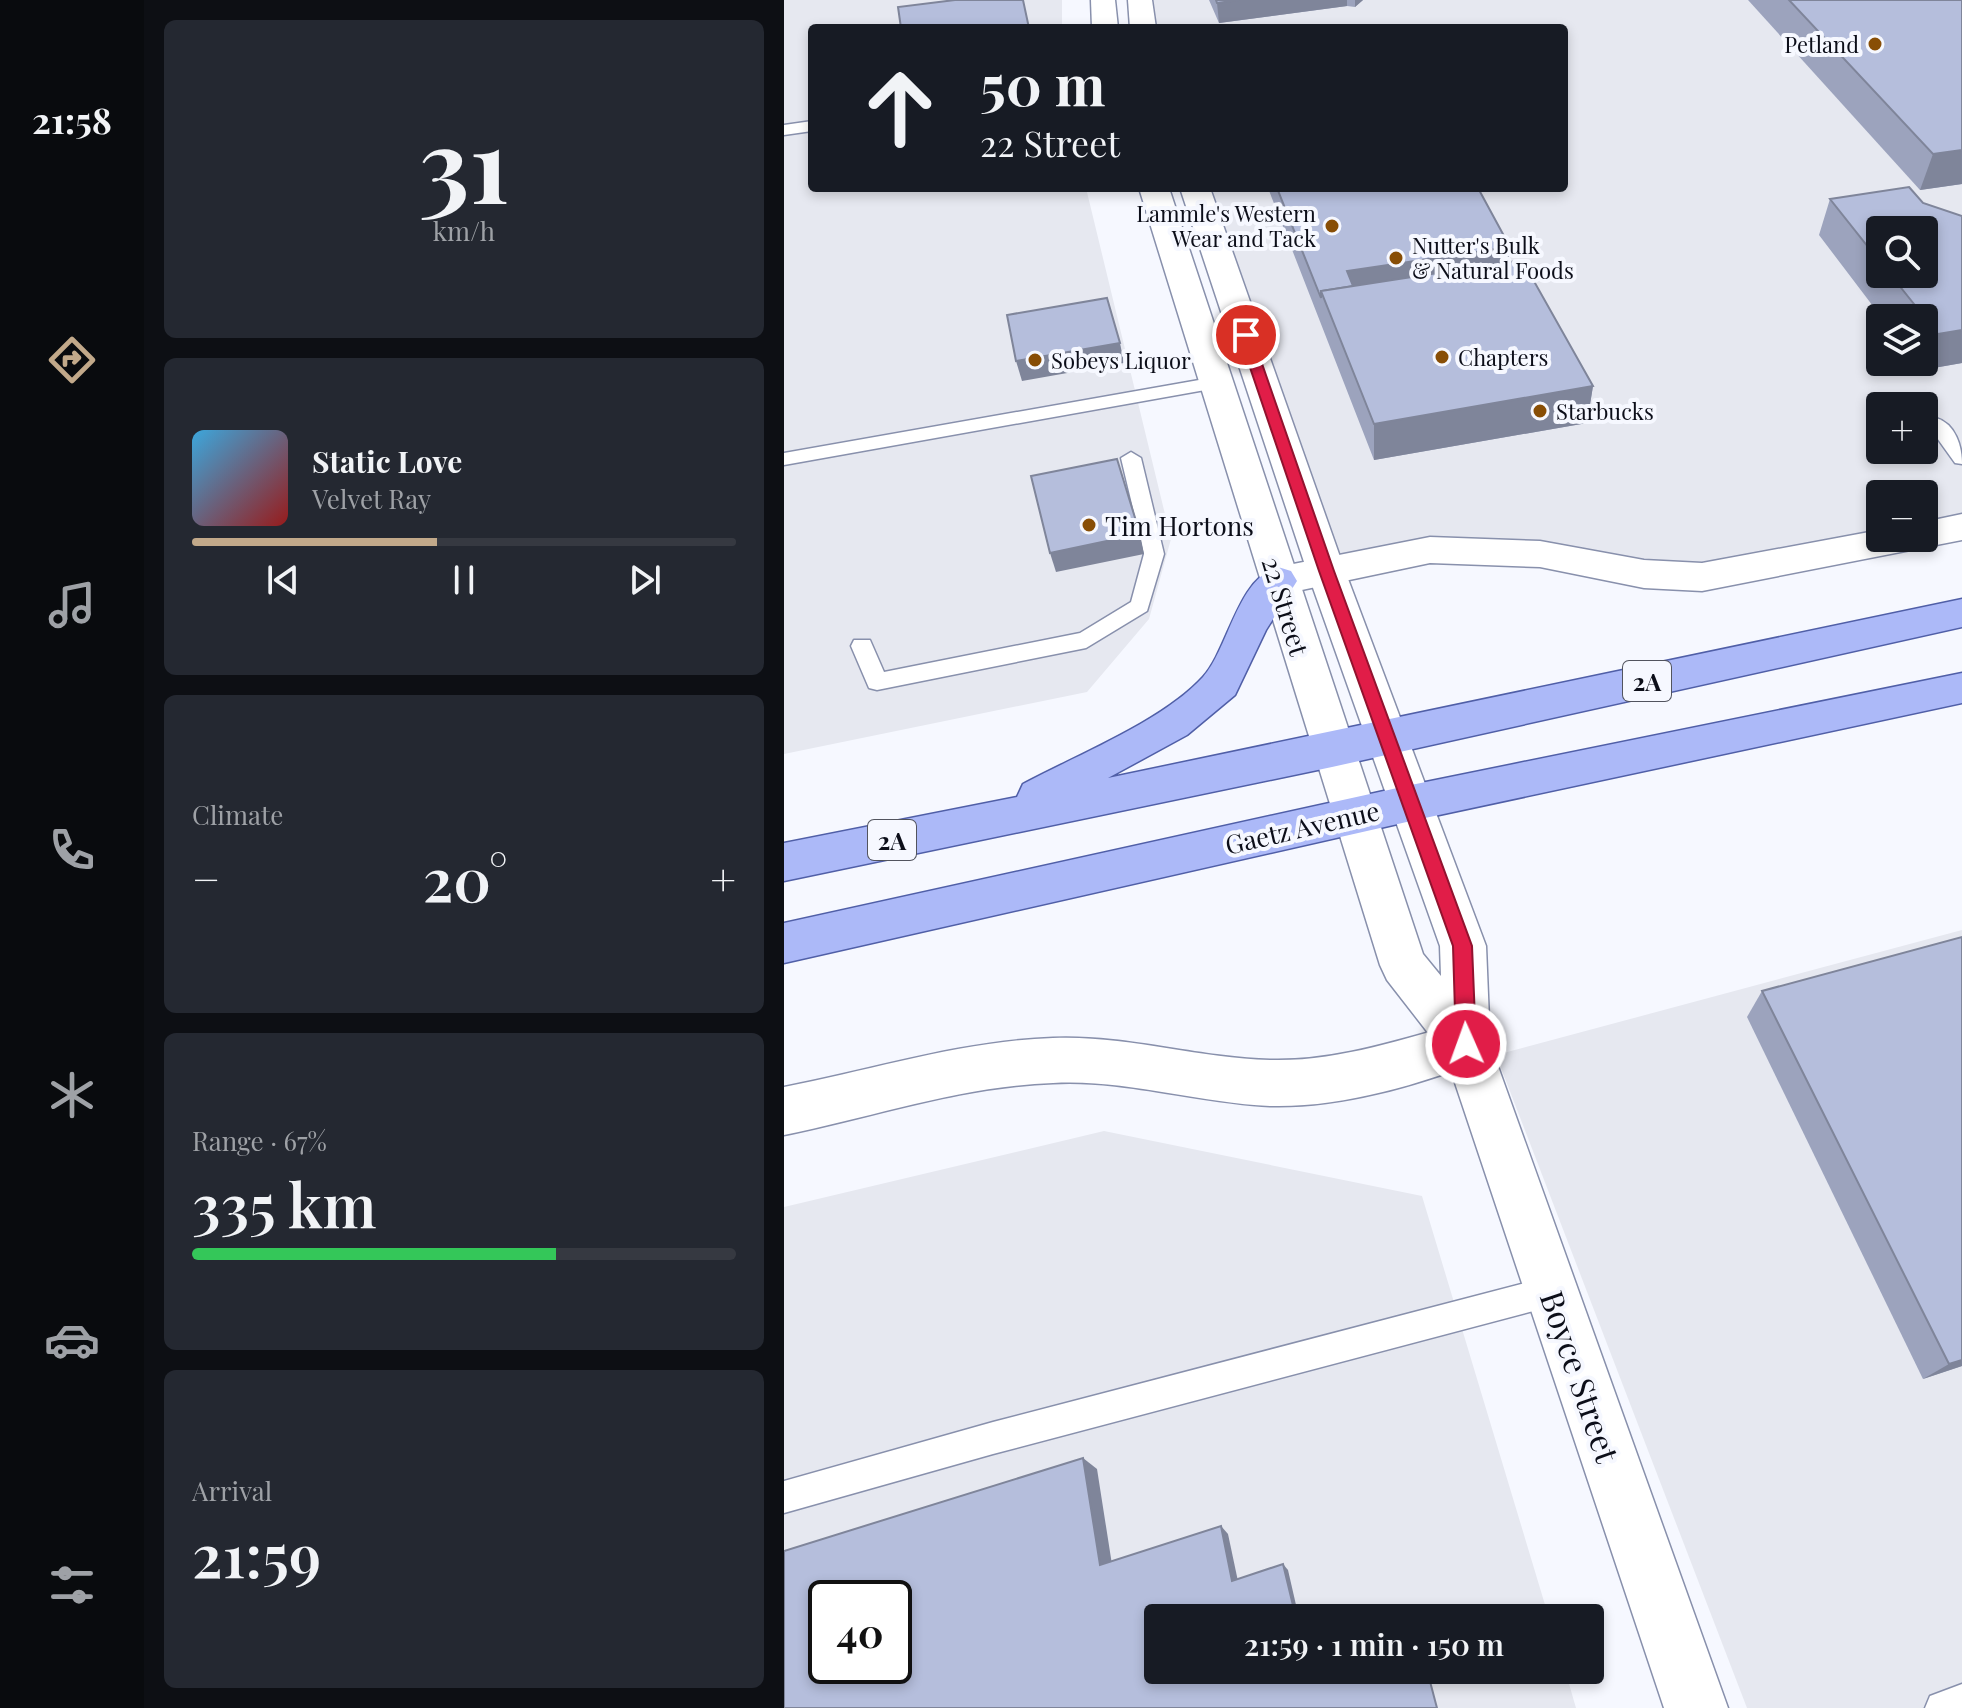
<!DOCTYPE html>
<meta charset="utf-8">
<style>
:root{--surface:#171b24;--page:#242831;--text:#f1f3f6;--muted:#9ea1a6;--line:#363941;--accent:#c2a98a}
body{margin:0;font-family:"Playfair Display",serif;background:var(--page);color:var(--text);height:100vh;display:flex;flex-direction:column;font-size:30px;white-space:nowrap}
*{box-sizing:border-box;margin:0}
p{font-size:26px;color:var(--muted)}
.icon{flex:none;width:44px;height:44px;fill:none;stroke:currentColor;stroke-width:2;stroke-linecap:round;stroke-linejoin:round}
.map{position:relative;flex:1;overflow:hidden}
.sheet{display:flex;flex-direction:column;gap:20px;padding:20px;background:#0d0f14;width:640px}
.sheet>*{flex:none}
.top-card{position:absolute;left:24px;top:24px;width:760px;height:168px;border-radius:8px;box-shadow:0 4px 12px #0003;background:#171b24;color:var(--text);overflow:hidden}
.tools{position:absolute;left:1082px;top:216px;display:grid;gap:16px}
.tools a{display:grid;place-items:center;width:72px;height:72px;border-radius:8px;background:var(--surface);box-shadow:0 4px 12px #0003;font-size:40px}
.speed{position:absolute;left:24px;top:1580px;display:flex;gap:16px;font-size:40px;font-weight:700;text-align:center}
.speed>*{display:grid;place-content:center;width:104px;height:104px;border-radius:50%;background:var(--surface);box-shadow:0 4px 12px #0003;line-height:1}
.speed .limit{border:4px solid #111;border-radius:12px;background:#fff;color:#111}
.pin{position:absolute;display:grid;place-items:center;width:68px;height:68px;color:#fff;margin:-34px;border:4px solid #fff;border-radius:50%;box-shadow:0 2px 8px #0007}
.me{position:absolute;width:88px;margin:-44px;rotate:358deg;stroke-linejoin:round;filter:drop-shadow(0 0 6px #0008)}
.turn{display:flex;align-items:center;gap:28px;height:168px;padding:0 40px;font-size:36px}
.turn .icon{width:104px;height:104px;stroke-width:2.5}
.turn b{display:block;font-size:56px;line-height:68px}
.big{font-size:60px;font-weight:600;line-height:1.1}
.sheet .card{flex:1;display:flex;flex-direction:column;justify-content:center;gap:12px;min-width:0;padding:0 28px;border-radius:12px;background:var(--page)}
.sheet .dial{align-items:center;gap:0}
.dial b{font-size:104px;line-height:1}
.song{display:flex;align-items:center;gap:24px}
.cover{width:96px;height:96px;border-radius:12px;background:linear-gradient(135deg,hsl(200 70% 55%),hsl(0 70% 35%))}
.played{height:8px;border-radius:4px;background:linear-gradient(90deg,var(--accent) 45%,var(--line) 45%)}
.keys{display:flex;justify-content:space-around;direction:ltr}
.heat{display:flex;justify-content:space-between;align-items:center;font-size:44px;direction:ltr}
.charge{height:12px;border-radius:6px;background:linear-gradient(90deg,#34c759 67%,var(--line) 0)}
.trip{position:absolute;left:360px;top:1604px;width:460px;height:80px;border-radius:8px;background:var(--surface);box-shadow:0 4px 12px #0003;font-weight:600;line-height:80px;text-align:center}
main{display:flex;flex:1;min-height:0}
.dock{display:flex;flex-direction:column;width:144px;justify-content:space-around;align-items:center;background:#090b0e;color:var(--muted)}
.dock .icon{width:56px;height:56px}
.dock .selected{color:var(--accent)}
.dock b{font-size:36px;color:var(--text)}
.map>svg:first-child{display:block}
</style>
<main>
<nav class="dock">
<b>21:58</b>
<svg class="icon selected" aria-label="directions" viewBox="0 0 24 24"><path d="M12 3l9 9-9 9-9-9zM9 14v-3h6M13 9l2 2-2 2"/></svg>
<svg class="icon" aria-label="music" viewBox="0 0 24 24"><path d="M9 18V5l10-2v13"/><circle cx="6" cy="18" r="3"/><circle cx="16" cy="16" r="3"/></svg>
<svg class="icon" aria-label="phone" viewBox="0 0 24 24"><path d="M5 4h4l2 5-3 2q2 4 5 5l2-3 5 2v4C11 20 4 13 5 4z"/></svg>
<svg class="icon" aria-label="climate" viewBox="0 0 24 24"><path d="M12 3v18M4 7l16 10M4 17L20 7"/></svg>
<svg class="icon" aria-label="car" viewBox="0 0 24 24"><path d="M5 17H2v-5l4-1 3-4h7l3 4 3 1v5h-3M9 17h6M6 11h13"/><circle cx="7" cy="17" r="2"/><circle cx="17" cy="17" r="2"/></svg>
<svg class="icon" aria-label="filters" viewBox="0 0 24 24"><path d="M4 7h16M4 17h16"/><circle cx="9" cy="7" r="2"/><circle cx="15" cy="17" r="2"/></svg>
</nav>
<section class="sheet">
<div class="card dial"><b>31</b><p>km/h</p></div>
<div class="card">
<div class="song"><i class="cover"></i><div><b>Static Love</b><p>Velvet Ray</p></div></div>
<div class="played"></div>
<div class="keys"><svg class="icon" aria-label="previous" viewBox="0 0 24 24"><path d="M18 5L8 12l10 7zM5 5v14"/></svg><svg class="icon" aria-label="pause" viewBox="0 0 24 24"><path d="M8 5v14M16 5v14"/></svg><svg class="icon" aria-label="next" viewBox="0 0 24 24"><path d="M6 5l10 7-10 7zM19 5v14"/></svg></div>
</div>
<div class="card"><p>Climate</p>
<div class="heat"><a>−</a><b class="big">20°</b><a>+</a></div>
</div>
<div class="card"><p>Range · 67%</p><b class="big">335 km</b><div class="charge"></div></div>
<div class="card"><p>Arrival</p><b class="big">21:59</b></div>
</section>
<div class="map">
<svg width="1178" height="1708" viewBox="0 0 1178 1708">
<rect width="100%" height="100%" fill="#f6f8ff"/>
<g fill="#e6e8f0" fill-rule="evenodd">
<polygon points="0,0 278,0 278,28 28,28 28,188 302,188 387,539 365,619 303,692 0,754"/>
<path d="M356,0h822v527l-38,8v-41h-44v44l-178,39 -162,-23 -214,17 -131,-383h369v-160h-421zM1096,230h44v44h-44zM1096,318h44v44h-44zM1096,406h44v44h-44z"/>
<polygon points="1178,930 1178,1708 963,1708 712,1055"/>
<path d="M320,1131l318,65 127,422h-391v52h407l11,38h-792v-501zM42,1598h68v68h-68z"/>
</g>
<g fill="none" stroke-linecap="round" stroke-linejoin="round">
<defs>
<g id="service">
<polygon points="28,121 28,131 0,135 0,125"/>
<polygon points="432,377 441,383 438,387 0,465 0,453"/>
<path d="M1152,418c20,6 26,29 26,46l-7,-1 -28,-39z"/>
<polygon points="347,452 357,458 380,554 363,611 302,648 93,690 85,688 67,646 70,640 86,640 100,672 296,633 347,602 360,554 337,458"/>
<polygon points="768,1276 778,1281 783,1291 778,1301 768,1306 209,1454 0,1513 0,1481 209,1422"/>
<polygon points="1178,1684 1178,1708 1141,1708 1146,1696"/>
</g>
<g id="minor">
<polygon points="1178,514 1178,540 918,591 860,588 756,567 646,563 494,595 481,591 475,581 481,571 494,567 646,537 756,541 860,560 918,563 1096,530 1096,538 1140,538 1140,522"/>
<path d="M682,1022l17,6 7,16 -7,16c-66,25 -142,48 -213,46 -73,-3 -144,-27 -217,-23 -92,3 -180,34 -269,52v-48c89,-17 178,-46 269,-49 73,-3 144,20 217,22 67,2 132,-21 196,-38z"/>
</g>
<g id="tertiary">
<polygon points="307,0 331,0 334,28 308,28"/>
<polygon points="344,0 368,0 372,28 346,28"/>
<polygon points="355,188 385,188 639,954 657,976 656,946 523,571 396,188 426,188 561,571 702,946 706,1044 944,1708 880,1708 662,1056 603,980 596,965"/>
</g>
<g id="primary">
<path d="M494,567l13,4 6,10 -31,49 -31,65 -48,40 -79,43 854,-179v28l-630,140 -548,114v-38l233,-46 6,-13c54,-29 140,-63 180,-107 26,-29 34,-98 75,-110z"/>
<polygon points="1178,673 1178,703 627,821 0,963 0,923 627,785"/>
</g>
</defs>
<use href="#service" stroke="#8890ac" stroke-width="3"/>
<use href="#minor" stroke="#8890ac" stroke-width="3"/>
<use href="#tertiary" stroke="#8890ac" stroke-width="3"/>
<use href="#primary" stroke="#505fa7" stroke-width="3"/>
<use href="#service" fill="#fff" fill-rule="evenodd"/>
<use href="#minor" fill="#fff" fill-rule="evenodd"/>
<use href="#tertiary" fill="#fff" fill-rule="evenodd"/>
<use href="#primary" fill="#acb9f8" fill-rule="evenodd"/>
</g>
<g fill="#9ca3bd" fill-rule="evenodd">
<polygon points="425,0 579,0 571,7 563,6 435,23"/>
<polygon points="964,0 1178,0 1178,184 1136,190"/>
<polygon points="484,188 694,188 726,247 724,262 809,386 803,423 590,460"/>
<path d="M1046,199l93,4 39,13v147l-40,7 -6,-8h8v-44h-42l-63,-83zM1096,230l44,44h-44z"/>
<polygon points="1178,937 1178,1366 1139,1379 963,1017 978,991"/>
</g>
<g fill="#7f859a">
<polygon points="455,0 563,0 563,6 435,23 433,3"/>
<polygon points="571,0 579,0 571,7"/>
<polygon points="1178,150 1178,184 1136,190 1149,154"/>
<polygon points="726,247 723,276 572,299 563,271"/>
<polygon points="1178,330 1178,363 1138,370 1154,334"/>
<polygon points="336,343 340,363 238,381 232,361"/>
<polygon points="809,386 803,423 590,460 590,424"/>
<polygon points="356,534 360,554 272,572 266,553"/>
<polygon points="1178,1360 1178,1366 1139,1379 1165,1364"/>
<polygon points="299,1458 313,1469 329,1571 316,1565"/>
<polygon points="437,1526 444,1534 455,1586 448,1581"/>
<polygon points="499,1564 504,1570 515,1618 512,1618"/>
</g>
<g fill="#b5bedc" stroke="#7f859a" stroke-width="2" fill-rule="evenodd">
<polygon points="171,0 239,0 245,28 117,28 114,7"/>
<polygon points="432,0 455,0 433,3"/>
<polygon points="1005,0 1178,0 1178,150 1149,154"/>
<polygon points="1125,187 1139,203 1178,216 1178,330 1154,334 1106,274 1140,274 1140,230 1096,230 1096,262 1046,199"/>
<polygon points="493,188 694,188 726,247 563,271 569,286 537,291 537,298"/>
<polygon points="738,260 809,386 590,424 537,291"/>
<polygon points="323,298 336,343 232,361 223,315"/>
<polygon points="333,459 356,534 266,553 247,476"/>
<polygon points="1178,937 1178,1360 1165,1364 978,991"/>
<path d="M299,1458l17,107 121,-39 11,55 51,-17 13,54h-138v52h149l2,8 23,-8h95l10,38h-653v-157zM42,1598h68v68h-68z"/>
</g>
<polygon fill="#e11d48" stroke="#92132f" stroke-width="2" points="462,331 468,335 550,571 688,946 692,1044 689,1051 682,1053 675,1051 672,1044 669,946 535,571 455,335"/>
<g fill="#884e06" stroke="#f6f8ff" stroke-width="3">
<circle cx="1091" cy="44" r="8"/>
<circle cx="548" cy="226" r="8"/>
<circle cx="612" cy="258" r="8"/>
<circle cx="658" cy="357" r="8"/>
<circle cx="251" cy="360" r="8"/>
<circle cx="756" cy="411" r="8"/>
<circle cx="305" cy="525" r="8"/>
</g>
<g text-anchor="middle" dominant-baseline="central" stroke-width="8" stroke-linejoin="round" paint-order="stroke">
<g font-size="22" fill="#0c0e19" stroke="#f6f8ff" text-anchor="start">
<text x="1075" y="44" text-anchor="end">Petland</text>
<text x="532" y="213" text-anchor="end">Lammle's Western<tspan x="532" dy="25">Wear and Tack</tspan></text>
<text x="628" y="245">Nutter's Bulk<tspan x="628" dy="25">&amp; Natural Foods</tspan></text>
<text x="674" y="357">Chapters</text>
<text x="267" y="360">Sobeys Liquor</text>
<text x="772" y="411">Starbucks</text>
</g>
<g fill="#f6f8ff" stroke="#52545e" stroke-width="2">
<rect x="839" y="661" width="48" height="40" rx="6"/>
<rect x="84" y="820" width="48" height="40" rx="6"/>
</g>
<g font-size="24" font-weight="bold" fill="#0c0e19">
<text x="863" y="681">2A</text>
<text x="108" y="840">2A</text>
</g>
<g font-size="26" fill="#0c0e19" stroke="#f6f8ff" text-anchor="start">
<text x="321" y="525">Tim Hortons</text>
</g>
<g font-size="26" fill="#0c0e19" stroke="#f6f8ff">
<text transform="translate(502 606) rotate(73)">22 Street</text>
<text transform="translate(518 827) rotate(-13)">Gaetz Avenue</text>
</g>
<g font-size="32" fill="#0c0e19" stroke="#f6f8ff">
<text transform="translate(797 1376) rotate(71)">Boyce Street</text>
</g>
</g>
</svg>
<div class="tools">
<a><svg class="icon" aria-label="search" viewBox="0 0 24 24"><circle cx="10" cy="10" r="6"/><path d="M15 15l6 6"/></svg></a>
<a><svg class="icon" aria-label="layers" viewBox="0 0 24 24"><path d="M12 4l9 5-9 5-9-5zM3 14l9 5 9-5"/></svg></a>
<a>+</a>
<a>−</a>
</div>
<div class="speed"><div class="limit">40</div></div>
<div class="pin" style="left:462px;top:335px;background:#d93025"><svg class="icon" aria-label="arrive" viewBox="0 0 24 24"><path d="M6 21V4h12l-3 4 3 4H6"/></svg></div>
<svg class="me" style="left:682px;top:1044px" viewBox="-20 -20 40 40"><circle r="17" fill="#e11d48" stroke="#fff" stroke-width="3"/><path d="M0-11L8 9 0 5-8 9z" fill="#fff"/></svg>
<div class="trip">21:59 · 1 min · 150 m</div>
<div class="top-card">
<div class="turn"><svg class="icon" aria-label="ahead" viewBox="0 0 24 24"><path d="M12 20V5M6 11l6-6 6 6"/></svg><div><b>50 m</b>22 Street</div></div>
</div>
</div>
</main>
